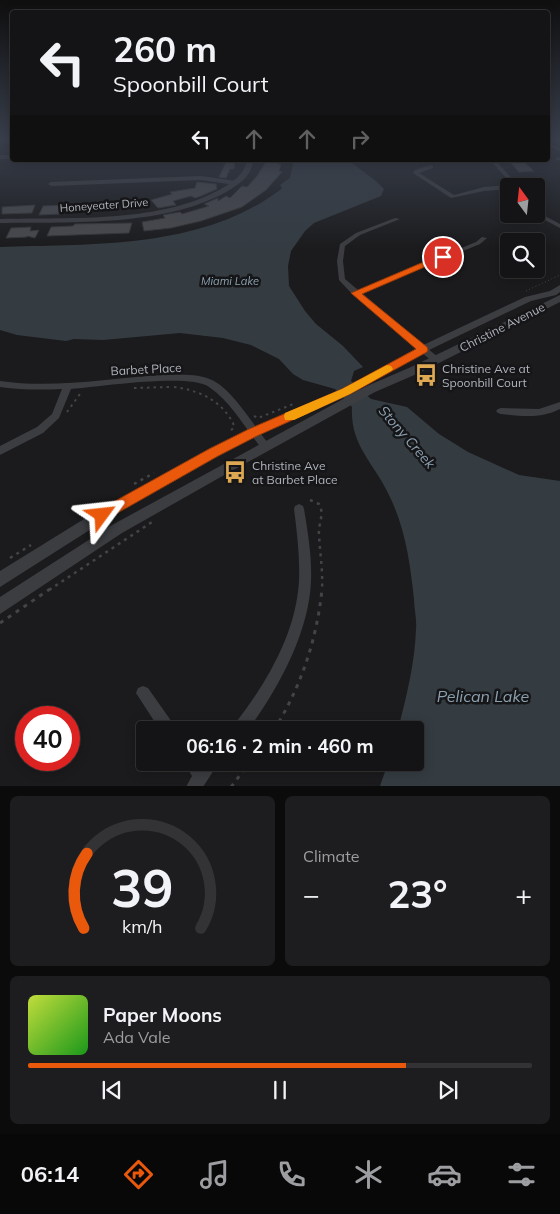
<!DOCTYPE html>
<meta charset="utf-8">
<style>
:root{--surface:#141416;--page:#1d1d1f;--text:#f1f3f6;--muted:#9d9ea1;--line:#333335;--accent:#ea580c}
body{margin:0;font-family:Mulish,sans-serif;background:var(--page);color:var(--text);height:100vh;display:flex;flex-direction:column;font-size:19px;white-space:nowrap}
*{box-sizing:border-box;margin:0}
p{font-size:16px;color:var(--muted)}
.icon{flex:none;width:28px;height:28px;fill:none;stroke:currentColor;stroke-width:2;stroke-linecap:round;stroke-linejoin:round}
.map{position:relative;height:786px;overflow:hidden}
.sheet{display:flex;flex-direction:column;gap:10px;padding:10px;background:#0b0b0c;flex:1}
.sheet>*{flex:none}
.hud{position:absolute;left:10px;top:10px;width:540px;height:152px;border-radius:5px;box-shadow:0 2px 12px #0003,0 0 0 1px var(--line);background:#141416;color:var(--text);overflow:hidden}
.needle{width:32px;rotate:345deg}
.fabs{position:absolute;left:500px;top:178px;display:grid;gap:10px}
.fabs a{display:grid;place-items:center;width:45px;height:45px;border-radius:5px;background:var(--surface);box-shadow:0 2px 12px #0003,0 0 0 1px var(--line);font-size:25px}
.speed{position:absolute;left:15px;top:706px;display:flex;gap:10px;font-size:25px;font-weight:700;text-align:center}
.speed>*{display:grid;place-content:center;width:65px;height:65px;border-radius:50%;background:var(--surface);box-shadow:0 2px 12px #0003,0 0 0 1px var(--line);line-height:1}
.speed .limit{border:8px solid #d22;background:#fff;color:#111}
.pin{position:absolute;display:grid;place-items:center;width:42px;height:42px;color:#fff;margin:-21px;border:2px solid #fff;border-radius:50%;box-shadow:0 1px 5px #0007}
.me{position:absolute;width:55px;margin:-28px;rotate:60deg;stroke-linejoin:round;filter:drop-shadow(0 0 4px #0008)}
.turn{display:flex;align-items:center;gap:18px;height:105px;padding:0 20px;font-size:22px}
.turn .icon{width:65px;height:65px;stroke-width:2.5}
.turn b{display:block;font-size:35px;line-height:42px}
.lanes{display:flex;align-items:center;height:48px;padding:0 20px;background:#0003;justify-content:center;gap:25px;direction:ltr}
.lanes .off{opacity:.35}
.big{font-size:38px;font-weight:700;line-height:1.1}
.sheet .card{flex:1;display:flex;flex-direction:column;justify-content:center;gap:8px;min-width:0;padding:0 18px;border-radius:8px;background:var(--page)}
.sheet .dial{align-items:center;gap:0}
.dial svg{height:130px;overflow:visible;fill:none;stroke:var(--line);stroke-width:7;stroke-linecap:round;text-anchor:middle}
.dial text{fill:var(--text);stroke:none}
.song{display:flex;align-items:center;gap:15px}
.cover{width:60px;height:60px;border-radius:8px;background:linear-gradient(135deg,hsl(70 70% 55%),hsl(120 70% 35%))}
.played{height:5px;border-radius:2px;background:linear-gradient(90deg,var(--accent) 75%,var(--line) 75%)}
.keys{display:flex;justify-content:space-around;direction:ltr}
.heat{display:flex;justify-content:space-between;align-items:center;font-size:28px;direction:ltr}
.sheet .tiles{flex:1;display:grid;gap:10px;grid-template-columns:1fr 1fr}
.card:last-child{grid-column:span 2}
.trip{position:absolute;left:136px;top:721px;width:288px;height:50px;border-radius:5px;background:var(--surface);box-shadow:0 2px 12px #0003,0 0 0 1px var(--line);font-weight:700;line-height:50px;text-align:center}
.tabs{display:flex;height:80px;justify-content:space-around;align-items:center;background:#080809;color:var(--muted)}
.tabs .icon{width:35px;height:35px}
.tabs .active{color:var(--accent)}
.tabs b{font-size:22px;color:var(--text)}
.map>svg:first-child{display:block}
</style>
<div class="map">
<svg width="560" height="787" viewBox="0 0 560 787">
<rect width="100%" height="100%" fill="#1b1b1d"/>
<path fill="#343c42" d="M294,160h54l29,22 7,7 -3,7 -67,27 -9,8 -14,20 -3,15 1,20 16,25 11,13 27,22 20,21 -9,4 -3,10 20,18 36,8 32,27 29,18 51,23 41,6v305h-180l8,-23 27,-1v-32h-17c8,-32 17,-67 18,-101 1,-10 -2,-20 -2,-30 -4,-37 -9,-73 -26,-106 -15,-31 -38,-48 -36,-86l-17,-18 -32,-9 -10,-6 -14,-15 -28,-14 -28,-7 -43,-5 -77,7 -29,-1 -8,2 -49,-6 -17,-5v-83c94,-3 201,2 280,-57l2,-2 -2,-3 10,-7z"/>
<g fill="#48494d" stroke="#353539">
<polygon points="227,160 235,160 234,169 230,169 226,178 219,177"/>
<polygon points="267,160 278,160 278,164 281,164 279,171 282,172 266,190 242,207 201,221 171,228 144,231 142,222 165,218 163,215 180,212 182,214 209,206 204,204 218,198 218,201 226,196 230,198 242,186 247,187 257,176"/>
<polygon points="512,160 522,160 534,171 519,172 510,162 514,162"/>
<polygon points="197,182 216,184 217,189 201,196 195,198 191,196 173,201 176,205 158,208 151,200 172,194 170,192 195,188"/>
<polygon points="35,205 32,213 2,214 2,207"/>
<polygon points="64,205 60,214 39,215 43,206"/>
<polygon points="132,223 129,233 47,236 51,227 73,226 75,224"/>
<polygon points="31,227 30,231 39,230 35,238 27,236 27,237 6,238 11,228"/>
</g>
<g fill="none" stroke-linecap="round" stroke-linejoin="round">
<polyline stroke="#434448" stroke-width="1" stroke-dasharray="1 2.5" stroke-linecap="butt" points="526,291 560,275"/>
<g stroke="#434448" stroke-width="2" stroke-dasharray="2.5 4" stroke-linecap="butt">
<path d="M174,387c24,3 47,13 59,36l1,4 -5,6"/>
<polyline points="134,388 169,387"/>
<polyline points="67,412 80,394"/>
<polyline points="254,416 258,418 296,403"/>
</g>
<g stroke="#434448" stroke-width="2.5" stroke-dasharray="3 4.5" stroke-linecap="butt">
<polyline points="134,484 154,473"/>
<path d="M310,500l9,4c6,11 -1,19 0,31 1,18 4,36 3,55"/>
<polyline points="10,558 31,545"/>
<polyline points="49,590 152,522"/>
</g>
<g stroke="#434448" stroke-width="3" stroke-dasharray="4 5.5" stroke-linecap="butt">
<polyline points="0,623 50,589"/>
<path d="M274,730c27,-43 43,-91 48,-141"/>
<polyline points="231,787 250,762"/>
</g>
<g fill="#3c3d41" fill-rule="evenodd">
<polygon points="548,143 560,148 560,151 548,146"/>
<polygon points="560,157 560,160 556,160 556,158"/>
<polygon points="490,160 495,160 519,186 513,186"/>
<polygon points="431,165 433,166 433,168 419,173 454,195 484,187 509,185 511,186 509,186 509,189 484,191 451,198 413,173 415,170"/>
<polygon points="201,176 236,181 239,183 236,185 201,180 51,186 48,184 51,182"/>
<polygon points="536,207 545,216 560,224 560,228 541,218 536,213"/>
<polygon points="395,218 400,219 360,235 345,246 343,261 345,279 358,290 476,242 482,237 487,238 480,244 362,293 439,358 440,360 439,362 433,362 353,295 339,280 337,261 340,244 356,233"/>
<path d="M164,375c16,0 35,-2 50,6 21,12 39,44 54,62l2,3 -2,3 -3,1 -3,-1c-17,-21 -31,-47 -53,-62 -20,-14 -110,0 -138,2l-12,29 -16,15 -43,22v-9l37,-19 15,-13 10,-25c-21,1 -41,1 -62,-2v-6c54,8 109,-3 164,-6z"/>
<path d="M560,402v7c-19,10 -39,7 -59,5l-3,-1 -2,-2 2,-2 3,-1 38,1z"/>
<path d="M299,504l4,2 1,3c4,24 8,48 7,72 -2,52 -33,108 -63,149h-16l2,-5c32,-41 62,-91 65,-144 1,-24 -2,-48 -5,-72l1,-3z"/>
<polygon points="143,686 148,688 174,725 176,730 160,730 136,693 138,688"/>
<polygon points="184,762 200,762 201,764 202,762 219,762 203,787 186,787 192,776"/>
</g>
<g fill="#3c3d41" fill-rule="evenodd">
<rect x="0" y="155" width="12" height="4"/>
<path d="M247,160h6c-1,14 -11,22 -22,29 -61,38 -160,33 -231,34v-4c71,-2 164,5 226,-33 10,-7 19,-13 21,-26z"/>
<polygon points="560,285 560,292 556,295 531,301 427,351 350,395 257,436 217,457 107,519 0,587 0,571 97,511 209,449 249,430 342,389 419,347 525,297 550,291"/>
<polygon points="560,295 560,302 419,373 375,392 219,478 122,533 0,614 0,597 112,525 367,386 411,367"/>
</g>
</g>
<linearGradient id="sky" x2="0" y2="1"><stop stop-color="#0f0f10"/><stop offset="0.56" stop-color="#393f4c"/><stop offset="1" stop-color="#393f4c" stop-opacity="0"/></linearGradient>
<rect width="560" height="249" fill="url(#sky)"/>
<polygon fill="#ea580c" stroke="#983908" points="440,255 448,257 362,294 427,347 428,350 427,352 350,394 257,436 218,456 107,519 102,521 97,519 95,515 97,511 209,449 249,429 342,389 416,349 351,293"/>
<polygon fill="#f59e0b" points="387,365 391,366 393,369 391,371 350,394 294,420 285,420 284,416 285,413 342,389"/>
<defs>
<symbol id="bus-bare" viewBox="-9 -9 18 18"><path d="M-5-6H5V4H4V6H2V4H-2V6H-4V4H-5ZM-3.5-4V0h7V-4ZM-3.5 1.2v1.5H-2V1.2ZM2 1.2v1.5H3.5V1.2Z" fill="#dea952" stroke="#161618" stroke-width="2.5" paint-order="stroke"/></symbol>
</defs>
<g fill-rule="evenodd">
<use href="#bus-bare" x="410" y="359" width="32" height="32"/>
<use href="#bus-bare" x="219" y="456" width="32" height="32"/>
</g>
<g text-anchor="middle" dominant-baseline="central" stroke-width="5" stroke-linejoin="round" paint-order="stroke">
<g font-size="11" fill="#afb3bb" stroke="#161618">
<text transform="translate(104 205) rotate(-4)">Honeyeater Drive</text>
</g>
<g font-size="11" font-style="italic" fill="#8ba1b1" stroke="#161618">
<text x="230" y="281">Miami Lake</text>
</g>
<g font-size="12" fill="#afb3bb" stroke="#161618">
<text transform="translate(502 327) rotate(-27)">Christine Avenue</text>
<text transform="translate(146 369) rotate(-3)">Barbet Place</text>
</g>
<g font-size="12" fill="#afb3bb" stroke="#161618" text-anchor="start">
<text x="442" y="368">Christine Ave at<tspan x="442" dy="14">Spoonbill Court</tspan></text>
<text x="252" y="465">Christine Ave<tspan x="252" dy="14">at Barbet Place</tspan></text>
</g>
<g font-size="14" font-style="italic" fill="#8ba1b1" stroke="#161618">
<text transform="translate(407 437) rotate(49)">Stony Creek</text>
</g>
<g font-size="16" font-style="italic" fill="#8ba1b1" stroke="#161618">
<text x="483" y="696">Pelican Lake</text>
</g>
</g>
</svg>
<div class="fabs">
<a><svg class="needle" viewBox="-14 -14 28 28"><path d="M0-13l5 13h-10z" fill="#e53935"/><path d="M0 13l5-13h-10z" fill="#9d9ea1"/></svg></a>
<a><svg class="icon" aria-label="search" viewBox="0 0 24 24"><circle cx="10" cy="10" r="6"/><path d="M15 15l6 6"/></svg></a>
</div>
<div class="speed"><div class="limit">40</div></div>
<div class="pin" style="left:443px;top:257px;background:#d93025"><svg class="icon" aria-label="arrive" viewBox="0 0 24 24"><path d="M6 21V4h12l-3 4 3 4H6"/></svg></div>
<svg class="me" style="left:102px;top:515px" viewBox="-20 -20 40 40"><path d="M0-17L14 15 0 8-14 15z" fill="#ea580c" stroke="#fff" stroke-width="4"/></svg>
<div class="trip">06:16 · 2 min · 460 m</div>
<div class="hud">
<div class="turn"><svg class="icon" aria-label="left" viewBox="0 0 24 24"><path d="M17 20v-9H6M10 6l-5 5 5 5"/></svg><div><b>260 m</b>Spoonbill Court</div></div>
<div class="lanes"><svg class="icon" aria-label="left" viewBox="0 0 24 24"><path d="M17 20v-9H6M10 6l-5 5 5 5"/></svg><svg class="icon off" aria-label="ahead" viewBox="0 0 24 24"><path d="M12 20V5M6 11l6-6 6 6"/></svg><svg class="icon off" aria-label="ahead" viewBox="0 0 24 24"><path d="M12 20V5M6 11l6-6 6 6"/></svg><svg class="icon off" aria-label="right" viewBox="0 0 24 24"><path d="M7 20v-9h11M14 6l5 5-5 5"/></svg></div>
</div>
</div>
<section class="sheet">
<div class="tiles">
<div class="card dial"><svg viewBox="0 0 100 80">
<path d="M14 69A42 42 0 1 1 86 69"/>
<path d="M14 69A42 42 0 0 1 16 23" stroke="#ea580c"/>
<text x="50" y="56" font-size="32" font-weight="700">39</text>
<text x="50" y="72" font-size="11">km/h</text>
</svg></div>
<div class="card"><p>Climate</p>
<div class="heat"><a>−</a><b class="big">23°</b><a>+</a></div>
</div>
<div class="card">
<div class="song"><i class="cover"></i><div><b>Paper Moons</b><p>Ada Vale</p></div></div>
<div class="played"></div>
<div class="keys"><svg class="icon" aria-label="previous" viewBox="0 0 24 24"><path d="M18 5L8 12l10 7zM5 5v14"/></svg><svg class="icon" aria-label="pause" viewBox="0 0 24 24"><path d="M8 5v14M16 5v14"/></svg><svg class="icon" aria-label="next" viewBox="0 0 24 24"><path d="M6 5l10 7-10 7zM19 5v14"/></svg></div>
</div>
</div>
</section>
<nav class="tabs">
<b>06:14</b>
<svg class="icon active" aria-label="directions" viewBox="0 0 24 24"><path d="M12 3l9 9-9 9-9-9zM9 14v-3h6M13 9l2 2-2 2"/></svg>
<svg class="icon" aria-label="music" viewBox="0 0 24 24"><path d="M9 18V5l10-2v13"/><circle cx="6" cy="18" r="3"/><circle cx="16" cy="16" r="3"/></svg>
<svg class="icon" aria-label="phone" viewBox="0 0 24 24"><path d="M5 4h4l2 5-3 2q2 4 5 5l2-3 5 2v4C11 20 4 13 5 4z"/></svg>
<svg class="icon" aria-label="climate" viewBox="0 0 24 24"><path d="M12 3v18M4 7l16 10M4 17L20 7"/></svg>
<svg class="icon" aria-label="car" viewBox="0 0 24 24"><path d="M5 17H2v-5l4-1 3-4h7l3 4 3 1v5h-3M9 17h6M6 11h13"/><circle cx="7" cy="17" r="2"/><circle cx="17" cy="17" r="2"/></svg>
<svg class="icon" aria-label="filters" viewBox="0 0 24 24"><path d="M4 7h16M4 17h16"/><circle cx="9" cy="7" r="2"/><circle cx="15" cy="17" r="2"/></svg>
</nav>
